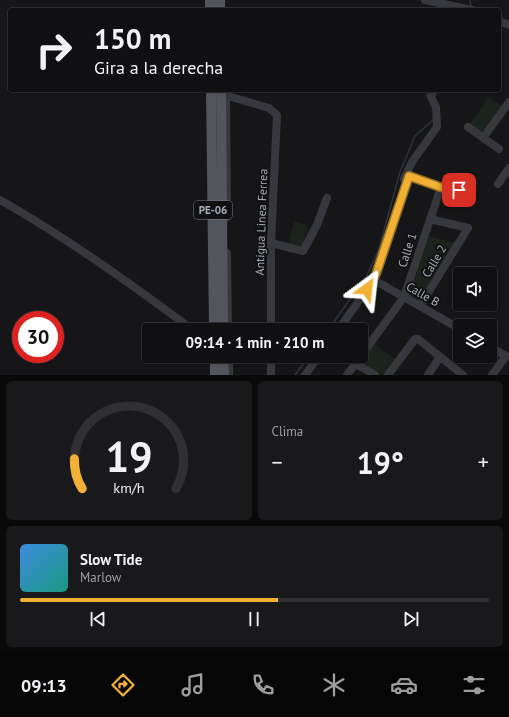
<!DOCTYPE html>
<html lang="es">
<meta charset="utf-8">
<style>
:root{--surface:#101012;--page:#19191b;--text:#f1f3f6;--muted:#9c9d9f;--line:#303032;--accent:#f2b134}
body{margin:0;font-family:"PT Sans",sans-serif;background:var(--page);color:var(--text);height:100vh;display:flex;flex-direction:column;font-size:15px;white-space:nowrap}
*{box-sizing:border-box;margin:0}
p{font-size:13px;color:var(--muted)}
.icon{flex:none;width:22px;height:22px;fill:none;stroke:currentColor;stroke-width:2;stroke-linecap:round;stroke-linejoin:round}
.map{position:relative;height:375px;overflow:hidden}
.side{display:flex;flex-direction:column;gap:6px;padding:6px;background:#09090a;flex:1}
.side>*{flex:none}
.top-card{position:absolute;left:8px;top:8px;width:493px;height:84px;border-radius:4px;box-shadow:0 1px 3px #0004,0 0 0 1px var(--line);background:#101012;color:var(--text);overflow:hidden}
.controls{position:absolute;left:453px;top:267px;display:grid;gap:8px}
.controls a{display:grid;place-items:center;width:44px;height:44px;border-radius:4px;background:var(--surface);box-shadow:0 1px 3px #0004,0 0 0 1px var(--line);font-size:20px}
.speed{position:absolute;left:12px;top:311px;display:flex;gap:8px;font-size:20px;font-weight:700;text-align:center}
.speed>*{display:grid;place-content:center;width:52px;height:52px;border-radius:50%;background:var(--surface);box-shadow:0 1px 3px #0004,0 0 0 1px var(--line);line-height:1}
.speed .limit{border:6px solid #d22;background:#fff;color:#111}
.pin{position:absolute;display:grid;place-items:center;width:34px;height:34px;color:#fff;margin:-17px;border-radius:8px;box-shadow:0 2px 6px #0006}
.me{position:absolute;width:44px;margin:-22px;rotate:30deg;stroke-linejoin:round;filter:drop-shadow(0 0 3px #0008)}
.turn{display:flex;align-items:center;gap:14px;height:84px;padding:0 20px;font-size:18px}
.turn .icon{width:52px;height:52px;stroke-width:2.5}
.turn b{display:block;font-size:28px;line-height:34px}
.big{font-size:30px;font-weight:700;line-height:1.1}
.side .widget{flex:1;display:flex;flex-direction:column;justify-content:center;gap:6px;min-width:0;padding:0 14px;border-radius:6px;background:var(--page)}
.side .dial{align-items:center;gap:0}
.dial svg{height:104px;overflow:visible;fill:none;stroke:var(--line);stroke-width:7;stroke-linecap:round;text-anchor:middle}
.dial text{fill:var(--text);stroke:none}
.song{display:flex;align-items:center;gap:12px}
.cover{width:48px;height:48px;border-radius:6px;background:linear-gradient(135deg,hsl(210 70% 55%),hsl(170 70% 35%))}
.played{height:4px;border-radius:2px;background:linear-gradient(90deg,var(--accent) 55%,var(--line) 55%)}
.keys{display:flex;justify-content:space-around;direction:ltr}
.heat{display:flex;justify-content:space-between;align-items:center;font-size:22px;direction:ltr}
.side .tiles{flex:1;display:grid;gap:6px;grid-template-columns:1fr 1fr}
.widget:last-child{grid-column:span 2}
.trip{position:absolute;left:142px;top:323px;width:226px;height:40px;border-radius:4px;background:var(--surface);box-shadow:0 1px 3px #0004,0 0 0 1px var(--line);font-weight:700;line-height:40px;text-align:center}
.tab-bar{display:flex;height:64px;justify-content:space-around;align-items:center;background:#060607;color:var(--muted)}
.tab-bar .icon{width:28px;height:28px}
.tab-bar .active{color:var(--accent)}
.tab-bar b{font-size:18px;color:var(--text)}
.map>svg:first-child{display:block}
</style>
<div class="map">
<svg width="509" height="375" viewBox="0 0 509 375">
<rect width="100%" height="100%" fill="#161618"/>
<g fill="#1c231d">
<polygon points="489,97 502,106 484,130 480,132 470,124"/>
<polygon points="294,222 308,225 302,246 289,243"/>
<polygon points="429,236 455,243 419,301 409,296"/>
<polygon points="374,344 395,359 383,375 361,362"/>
</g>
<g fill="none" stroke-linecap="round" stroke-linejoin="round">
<g stroke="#2c353c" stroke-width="1.5">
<polyline points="470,0 471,6"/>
<polyline points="427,90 427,96"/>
<polyline points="328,330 367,275 379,249 400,172 415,136 433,120"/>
<polyline points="295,375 309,356"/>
</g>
<g stroke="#37383d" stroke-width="8">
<polyline points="425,0 472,10"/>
<polyline points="499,21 509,25"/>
<polyline points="226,91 227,217"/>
<polyline points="221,94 269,108 277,115 271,243 271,330"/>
<polyline points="468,127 499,149"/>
<polyline points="483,138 509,102"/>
<polyline points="404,179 412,162 437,127 436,107 431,97 434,90"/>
<polyline points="498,184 509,168"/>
<path d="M0,200c67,38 131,84 193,130"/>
<polyline points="271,243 303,251 317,225 327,198"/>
<polyline points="227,253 228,330"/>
<polyline points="374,280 460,329"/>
<polyline points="420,306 468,228 430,219"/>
<polyline points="338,330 374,280 409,176 441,187 472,191"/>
<polyline points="490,347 506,356 492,375"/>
<polyline points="229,356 229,375"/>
<polyline points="356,364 375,375"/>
<polyline points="271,375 271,356"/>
<polyline points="305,375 319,356"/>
<polyline points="347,375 404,297 441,187"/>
<polyline points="388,375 415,339 418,339 463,375"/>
<polyline points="428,375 440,357"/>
</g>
<g stroke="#53555c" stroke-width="10">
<polyline points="210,0 210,10"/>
<polyline points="220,0 220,10"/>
<polyline points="211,90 214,330"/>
<polyline points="221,90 223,330"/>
<polyline points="215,356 215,375"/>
<polyline points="223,356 224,375"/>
</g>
</g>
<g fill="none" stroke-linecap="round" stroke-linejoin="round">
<defs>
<polyline id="route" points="367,289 376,274 409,176 440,187 459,190"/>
</defs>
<use href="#route" stroke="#9d7322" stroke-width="10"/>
<use href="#route" stroke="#f2b134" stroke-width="7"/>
</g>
<g text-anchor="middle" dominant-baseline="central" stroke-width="4" stroke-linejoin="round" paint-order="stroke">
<rect fill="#111113" stroke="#7b7e86" stroke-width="1" x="194" y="201" width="38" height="18" rx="3"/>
<g font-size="11" font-weight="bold" fill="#a8adb8">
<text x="213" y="210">PE-06</text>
</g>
<g font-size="12" fill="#a8adb8" stroke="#111113">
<text transform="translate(261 222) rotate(-88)">Antigua Linea Ferrea</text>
<text transform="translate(407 250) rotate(-72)">Calle 1</text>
<text transform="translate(434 261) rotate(-59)">Calle 2</text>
<text transform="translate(423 294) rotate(30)">Calle B</text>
</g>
</g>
</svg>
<div class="controls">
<a><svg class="icon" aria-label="sound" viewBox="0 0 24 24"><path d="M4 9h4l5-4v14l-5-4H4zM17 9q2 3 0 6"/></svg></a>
<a><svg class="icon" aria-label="layers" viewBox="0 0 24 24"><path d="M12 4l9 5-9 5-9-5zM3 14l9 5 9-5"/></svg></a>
</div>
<div class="speed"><div class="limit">30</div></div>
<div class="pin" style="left:459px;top:190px;background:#d93025"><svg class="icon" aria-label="arrive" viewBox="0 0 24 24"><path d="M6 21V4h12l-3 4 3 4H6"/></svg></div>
<svg class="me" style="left:367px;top:289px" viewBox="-20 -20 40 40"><path d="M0-17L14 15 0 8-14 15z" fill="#f2b134" stroke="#fff" stroke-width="4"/></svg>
<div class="trip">09:14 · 1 min · 210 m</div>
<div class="top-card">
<div class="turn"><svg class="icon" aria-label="right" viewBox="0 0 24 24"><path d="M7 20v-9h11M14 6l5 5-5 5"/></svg><div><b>150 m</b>Gira a la derecha</div></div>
</div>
</div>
<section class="side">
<div class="tiles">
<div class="widget dial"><svg viewBox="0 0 100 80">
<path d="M14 69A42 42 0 1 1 86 69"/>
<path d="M14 69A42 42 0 0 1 8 46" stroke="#f2b134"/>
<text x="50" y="56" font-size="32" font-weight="700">19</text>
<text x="50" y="72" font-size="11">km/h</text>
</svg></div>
<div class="widget"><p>Clima</p>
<div class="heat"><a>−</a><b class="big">19°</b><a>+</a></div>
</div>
<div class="widget">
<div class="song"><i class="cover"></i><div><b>Slow Tide</b><p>Marlow</p></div></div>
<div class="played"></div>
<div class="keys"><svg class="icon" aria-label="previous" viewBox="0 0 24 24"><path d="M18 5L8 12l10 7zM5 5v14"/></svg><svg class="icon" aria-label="pause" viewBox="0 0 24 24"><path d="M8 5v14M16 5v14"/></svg><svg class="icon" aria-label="next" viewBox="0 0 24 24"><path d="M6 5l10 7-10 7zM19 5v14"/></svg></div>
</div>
</div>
</section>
<nav class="tab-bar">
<b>09:13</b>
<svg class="icon active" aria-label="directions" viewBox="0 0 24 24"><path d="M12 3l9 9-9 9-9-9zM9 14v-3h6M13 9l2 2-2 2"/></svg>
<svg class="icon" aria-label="music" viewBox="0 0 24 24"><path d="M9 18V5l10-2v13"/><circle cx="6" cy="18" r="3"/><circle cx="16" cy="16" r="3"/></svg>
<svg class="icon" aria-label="phone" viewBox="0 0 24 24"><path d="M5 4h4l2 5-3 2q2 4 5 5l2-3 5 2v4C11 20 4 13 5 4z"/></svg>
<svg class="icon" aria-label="climate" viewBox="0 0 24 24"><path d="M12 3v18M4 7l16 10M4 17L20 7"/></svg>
<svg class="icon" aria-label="car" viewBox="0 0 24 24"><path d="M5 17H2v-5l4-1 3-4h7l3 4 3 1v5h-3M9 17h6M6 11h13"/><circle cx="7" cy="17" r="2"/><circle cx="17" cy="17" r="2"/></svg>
<svg class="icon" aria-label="filters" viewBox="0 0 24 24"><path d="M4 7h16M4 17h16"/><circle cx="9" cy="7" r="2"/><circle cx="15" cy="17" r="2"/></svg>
</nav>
